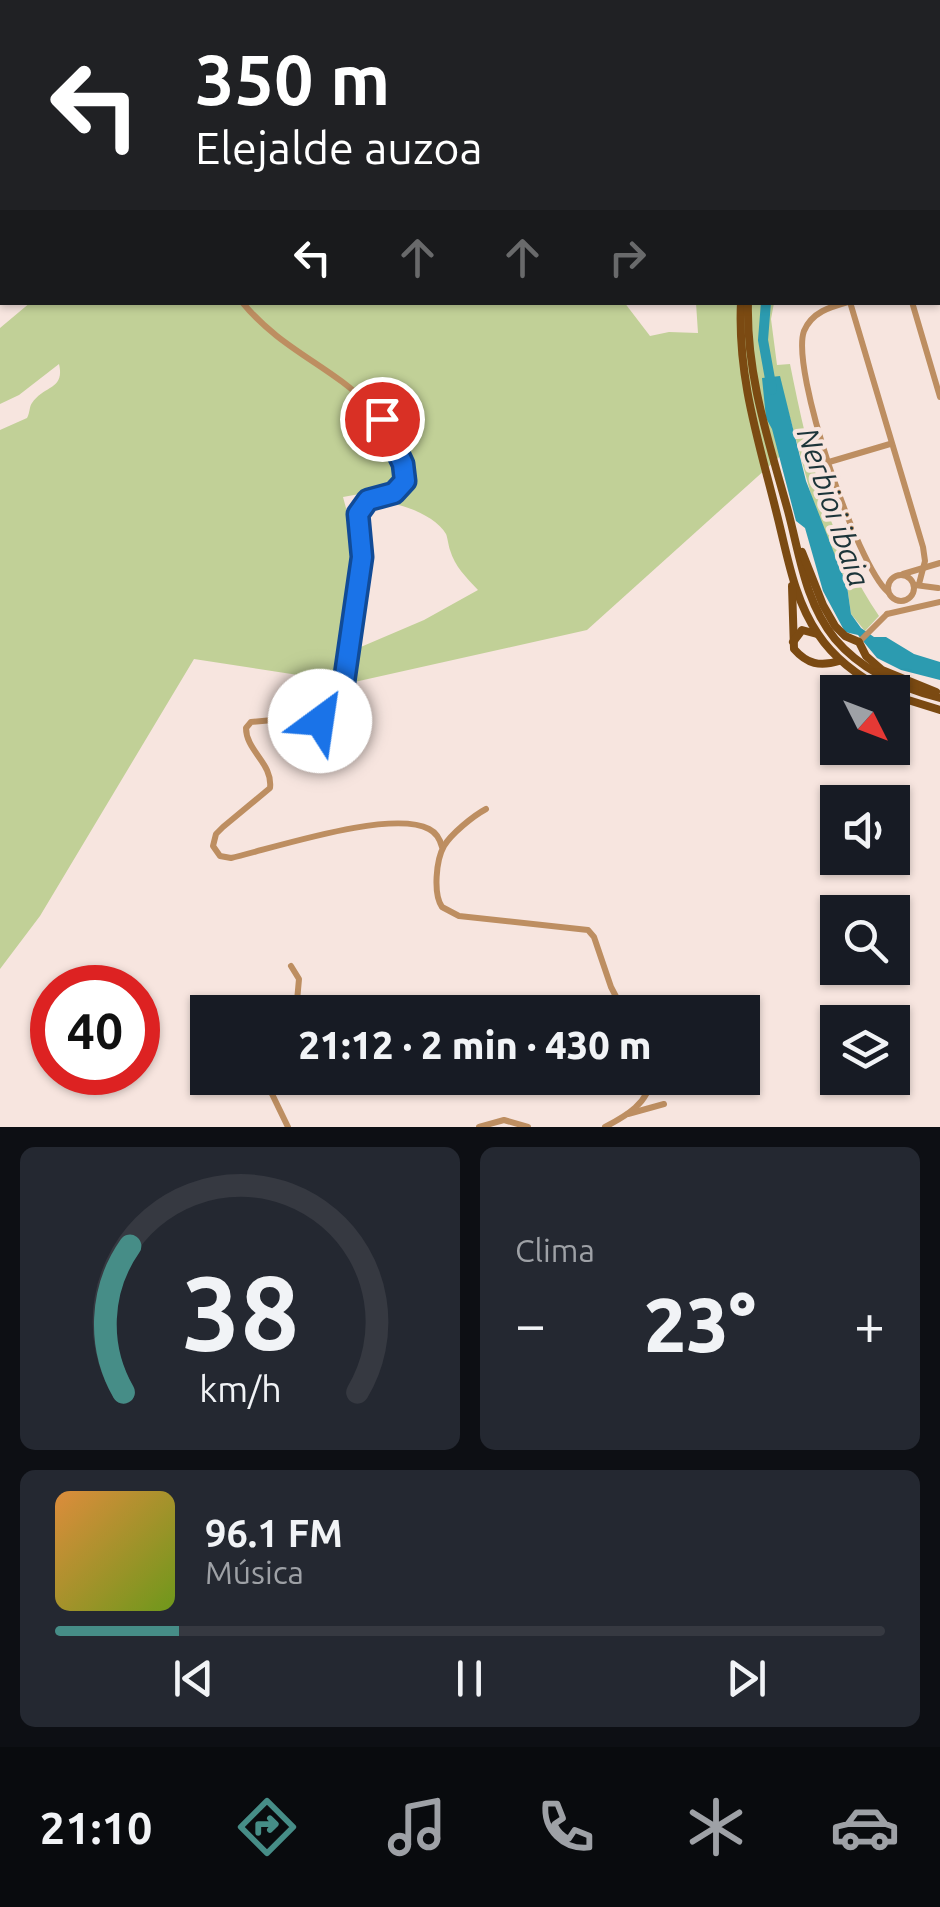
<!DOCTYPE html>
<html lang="es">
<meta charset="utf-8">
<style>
:root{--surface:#171b24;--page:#242831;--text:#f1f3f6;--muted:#9ea1a6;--line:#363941;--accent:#468d87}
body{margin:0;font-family:Ubuntu,sans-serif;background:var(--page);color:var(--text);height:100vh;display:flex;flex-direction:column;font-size:38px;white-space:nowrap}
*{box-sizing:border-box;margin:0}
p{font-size:32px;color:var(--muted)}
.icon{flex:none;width:55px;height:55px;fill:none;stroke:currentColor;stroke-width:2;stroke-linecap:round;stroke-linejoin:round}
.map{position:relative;height:1127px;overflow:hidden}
.details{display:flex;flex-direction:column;gap:20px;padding:20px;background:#0d0f14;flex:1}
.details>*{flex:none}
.guide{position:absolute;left:0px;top:0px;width:940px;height:305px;box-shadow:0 2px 8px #0004;background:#202124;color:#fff;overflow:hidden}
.needle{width:65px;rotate:132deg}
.buttons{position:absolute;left:820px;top:675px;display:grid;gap:20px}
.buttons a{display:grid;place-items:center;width:90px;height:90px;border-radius:0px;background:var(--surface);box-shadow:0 2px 8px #0004;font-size:50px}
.speed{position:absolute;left:30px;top:965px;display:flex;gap:20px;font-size:50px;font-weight:700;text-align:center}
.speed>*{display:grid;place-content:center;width:130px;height:130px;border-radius:50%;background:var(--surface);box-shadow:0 2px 8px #0004;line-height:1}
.speed .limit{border:15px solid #d22;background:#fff;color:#111}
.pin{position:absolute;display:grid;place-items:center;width:85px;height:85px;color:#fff;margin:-42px;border:5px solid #fff;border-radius:50%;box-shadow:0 2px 10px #0007}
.me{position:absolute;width:110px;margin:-55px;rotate:31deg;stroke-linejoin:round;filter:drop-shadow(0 0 8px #0008)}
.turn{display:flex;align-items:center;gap:35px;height:210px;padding:0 30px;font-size:45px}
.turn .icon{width:130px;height:130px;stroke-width:2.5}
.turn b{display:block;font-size:70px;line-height:85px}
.lanes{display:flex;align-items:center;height:95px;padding:0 30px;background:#0003;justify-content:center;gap:50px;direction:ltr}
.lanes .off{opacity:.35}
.big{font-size:75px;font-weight:800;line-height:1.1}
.details .tile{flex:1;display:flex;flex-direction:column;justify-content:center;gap:15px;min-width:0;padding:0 35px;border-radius:15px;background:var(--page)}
.details .dial{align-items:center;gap:0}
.dial svg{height:260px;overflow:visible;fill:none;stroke:var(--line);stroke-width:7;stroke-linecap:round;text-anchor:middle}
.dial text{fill:var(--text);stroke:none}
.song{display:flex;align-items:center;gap:30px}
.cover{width:120px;height:120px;border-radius:15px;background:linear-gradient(135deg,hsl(30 70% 55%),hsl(80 70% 35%))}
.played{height:10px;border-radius:5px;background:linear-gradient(90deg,var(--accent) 15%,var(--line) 15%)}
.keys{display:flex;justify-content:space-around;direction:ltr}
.heat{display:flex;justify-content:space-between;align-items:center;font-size:55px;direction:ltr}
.details .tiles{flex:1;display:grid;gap:20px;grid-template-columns:1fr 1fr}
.tile:last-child{grid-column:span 2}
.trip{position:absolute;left:190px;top:995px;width:570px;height:100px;border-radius:0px;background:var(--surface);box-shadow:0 2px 8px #0004;font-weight:800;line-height:100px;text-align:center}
.tab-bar{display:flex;height:160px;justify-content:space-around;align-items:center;background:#090b0e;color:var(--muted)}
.tab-bar .icon{width:70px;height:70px}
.tab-bar .current{color:var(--accent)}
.tab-bar b{font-size:45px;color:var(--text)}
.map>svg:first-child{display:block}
</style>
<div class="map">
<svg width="940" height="1127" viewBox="0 0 940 1127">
<rect width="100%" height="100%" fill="#f7e5df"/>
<g fill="#c1d097" fill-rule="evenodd">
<polygon points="46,0 659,0 44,2"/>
<path d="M31,302h593l26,34 19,-4 29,1 -2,-30h78l-3,16 6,46 13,-1c17,86 39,179 89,252l-14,15 -14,-17 -4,-28 -34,-84 -33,-121 7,69 -200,180 -237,53 -156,-24 -154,257 -40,53v-539l27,-12c3,-5 2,-11 5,-15 12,-18 33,-13 27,-39l-40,31 -19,9v-76zM365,493l7,8c21,-1 63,13 74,33 1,1 3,14 4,16 5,17 16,27 28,40l-54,30 -75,32c-4,-33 6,-65 5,-99 0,-19 -6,-37 -11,-56z"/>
</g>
<polygon fill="#2c9bb0" points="780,376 806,481 847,586 851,614 861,628 874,637 886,637 914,654 940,662 940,680 901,670 877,658 858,635 845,632 823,591 805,528 796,521 772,429 766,418 762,378"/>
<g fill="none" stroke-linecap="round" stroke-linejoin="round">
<g stroke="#2c9bb0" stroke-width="10">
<polyline points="834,2 835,0"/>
<polyline points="766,302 763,340 772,390"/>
</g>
<g stroke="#bd8e61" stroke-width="6">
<polyline points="37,0 39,2"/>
<polyline points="50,2 53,0"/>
<polyline points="598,2 599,0"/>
<polyline points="0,180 2,181"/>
<polyline points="938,277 940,276"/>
<path d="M242,302c57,70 138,72 163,173l-6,14 -31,11 -10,14 4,43 -18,126 -8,21 -7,9 -17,11 -39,-4 -22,2 -5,6c0,23 27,35 24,60l-47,39 -7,7 -3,12 7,10 11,2c43,-10 160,-49 198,-29 8,4 11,10 13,18"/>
<path d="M848,302c-18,5 -36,10 -44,29 -14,38 53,235 84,261"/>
<polyline points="850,302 923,547 925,561 919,584"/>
<polyline points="912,302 940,397"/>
<polyline points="829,462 890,444"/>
<polyline points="903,574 940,563"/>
<circle cx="901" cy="588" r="13"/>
<polyline points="915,585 938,588"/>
<polyline points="887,614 940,602"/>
<polyline points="859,642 887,614"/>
<path d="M486,809c-13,7 -35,25 -42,37 -8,14 -11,48 -2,61l17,9 129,14 6,7 17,50 13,25"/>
<polyline points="291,966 299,979 296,1012"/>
<polyline points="277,1078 272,1094 288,1127"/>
<polyline points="628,1114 664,1104"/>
<polyline points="479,1127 504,1120 528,1127"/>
<path d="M605,1127c21,-11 44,-24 46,-49"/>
</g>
<g stroke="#7b4a12" stroke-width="8">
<polyline points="753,0 753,2"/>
<polyline points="783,2 783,0"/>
<polyline points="801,2 801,0"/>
<path d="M741,302c-4,80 21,149 39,225 9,37 16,75 38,107 17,26 43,44 70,58"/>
<path d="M748,302c-2,73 21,140 40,209 12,45 17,91 47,128 27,32 66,49 105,59"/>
<polyline points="802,552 823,605 835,626 845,636 859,642 866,656 882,670 936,692"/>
<path d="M792,586l2,63c13,15 26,18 45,12"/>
<polyline points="793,642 802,630 817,634"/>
<polyline points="892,695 940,710"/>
</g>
</g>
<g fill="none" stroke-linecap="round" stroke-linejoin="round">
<defs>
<polyline id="route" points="320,721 336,704 344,682 362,557 358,514 368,500 394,493 405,481 403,464 382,419"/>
</defs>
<use href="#route" stroke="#114b97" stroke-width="25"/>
<use href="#route" stroke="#1a73e8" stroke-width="18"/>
</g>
<g text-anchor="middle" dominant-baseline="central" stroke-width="8" stroke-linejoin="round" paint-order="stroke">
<g font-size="30" font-style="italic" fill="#1c3439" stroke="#f7e5df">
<text transform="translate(834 507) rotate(71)">Nerbioi ibaia</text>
</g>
</g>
</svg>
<div class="buttons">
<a><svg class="needle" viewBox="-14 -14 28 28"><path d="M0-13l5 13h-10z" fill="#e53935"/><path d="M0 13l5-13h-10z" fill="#9ea1a6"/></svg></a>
<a><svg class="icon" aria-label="sound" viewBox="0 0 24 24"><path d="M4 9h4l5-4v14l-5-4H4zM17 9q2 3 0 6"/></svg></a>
<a><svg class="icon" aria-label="search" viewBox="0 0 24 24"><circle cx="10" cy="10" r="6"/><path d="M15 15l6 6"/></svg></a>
<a><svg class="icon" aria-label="layers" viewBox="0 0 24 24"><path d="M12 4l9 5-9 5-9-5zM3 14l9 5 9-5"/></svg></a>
</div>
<div class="speed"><div class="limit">40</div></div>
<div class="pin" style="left:382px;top:419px;background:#d93025"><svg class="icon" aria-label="arrive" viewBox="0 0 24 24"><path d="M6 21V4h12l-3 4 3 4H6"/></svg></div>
<svg class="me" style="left:320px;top:721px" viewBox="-20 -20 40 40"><circle r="19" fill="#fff"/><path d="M0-13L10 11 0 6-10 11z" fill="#1a73e8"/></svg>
<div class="trip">21:12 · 2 min · 430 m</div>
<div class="guide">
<div class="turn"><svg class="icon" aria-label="left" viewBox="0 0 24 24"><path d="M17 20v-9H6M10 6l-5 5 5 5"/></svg><div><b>350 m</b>Elejalde auzoa</div></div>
<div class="lanes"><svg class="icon" aria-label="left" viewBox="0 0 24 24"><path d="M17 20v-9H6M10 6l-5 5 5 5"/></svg><svg class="icon off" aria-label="ahead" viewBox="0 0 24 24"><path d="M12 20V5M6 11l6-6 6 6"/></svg><svg class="icon off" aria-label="ahead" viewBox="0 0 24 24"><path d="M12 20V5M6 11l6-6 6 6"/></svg><svg class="icon off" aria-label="right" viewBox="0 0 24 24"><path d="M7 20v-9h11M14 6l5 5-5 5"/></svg></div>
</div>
</div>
<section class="details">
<div class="tiles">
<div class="tile dial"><svg viewBox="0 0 100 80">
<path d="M14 69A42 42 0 1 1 86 69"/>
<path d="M14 69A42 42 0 0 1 16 24" stroke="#468d87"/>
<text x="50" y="56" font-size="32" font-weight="700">38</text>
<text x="50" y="72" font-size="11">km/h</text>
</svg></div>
<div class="tile"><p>Clima</p>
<div class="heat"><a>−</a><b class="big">23°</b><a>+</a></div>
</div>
<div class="tile">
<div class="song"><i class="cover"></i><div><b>96.1 FM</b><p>Música</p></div></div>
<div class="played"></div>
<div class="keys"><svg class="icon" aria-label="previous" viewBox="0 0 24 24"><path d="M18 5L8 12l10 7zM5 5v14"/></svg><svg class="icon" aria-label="pause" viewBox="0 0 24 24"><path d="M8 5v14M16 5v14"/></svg><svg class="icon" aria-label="next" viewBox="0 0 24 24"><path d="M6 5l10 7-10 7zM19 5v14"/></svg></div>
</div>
</div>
</section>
<nav class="tab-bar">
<b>21:10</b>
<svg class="icon current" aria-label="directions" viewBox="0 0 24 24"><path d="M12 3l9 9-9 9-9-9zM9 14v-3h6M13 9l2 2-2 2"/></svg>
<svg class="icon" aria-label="music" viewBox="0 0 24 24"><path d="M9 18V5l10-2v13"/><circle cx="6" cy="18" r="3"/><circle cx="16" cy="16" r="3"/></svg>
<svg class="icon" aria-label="phone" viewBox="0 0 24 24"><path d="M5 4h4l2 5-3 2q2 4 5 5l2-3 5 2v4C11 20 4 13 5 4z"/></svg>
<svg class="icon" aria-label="climate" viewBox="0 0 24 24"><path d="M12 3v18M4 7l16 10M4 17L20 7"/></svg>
<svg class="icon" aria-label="car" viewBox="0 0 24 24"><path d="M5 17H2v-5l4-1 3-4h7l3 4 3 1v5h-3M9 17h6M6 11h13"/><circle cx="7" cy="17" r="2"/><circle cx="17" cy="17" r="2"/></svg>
</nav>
